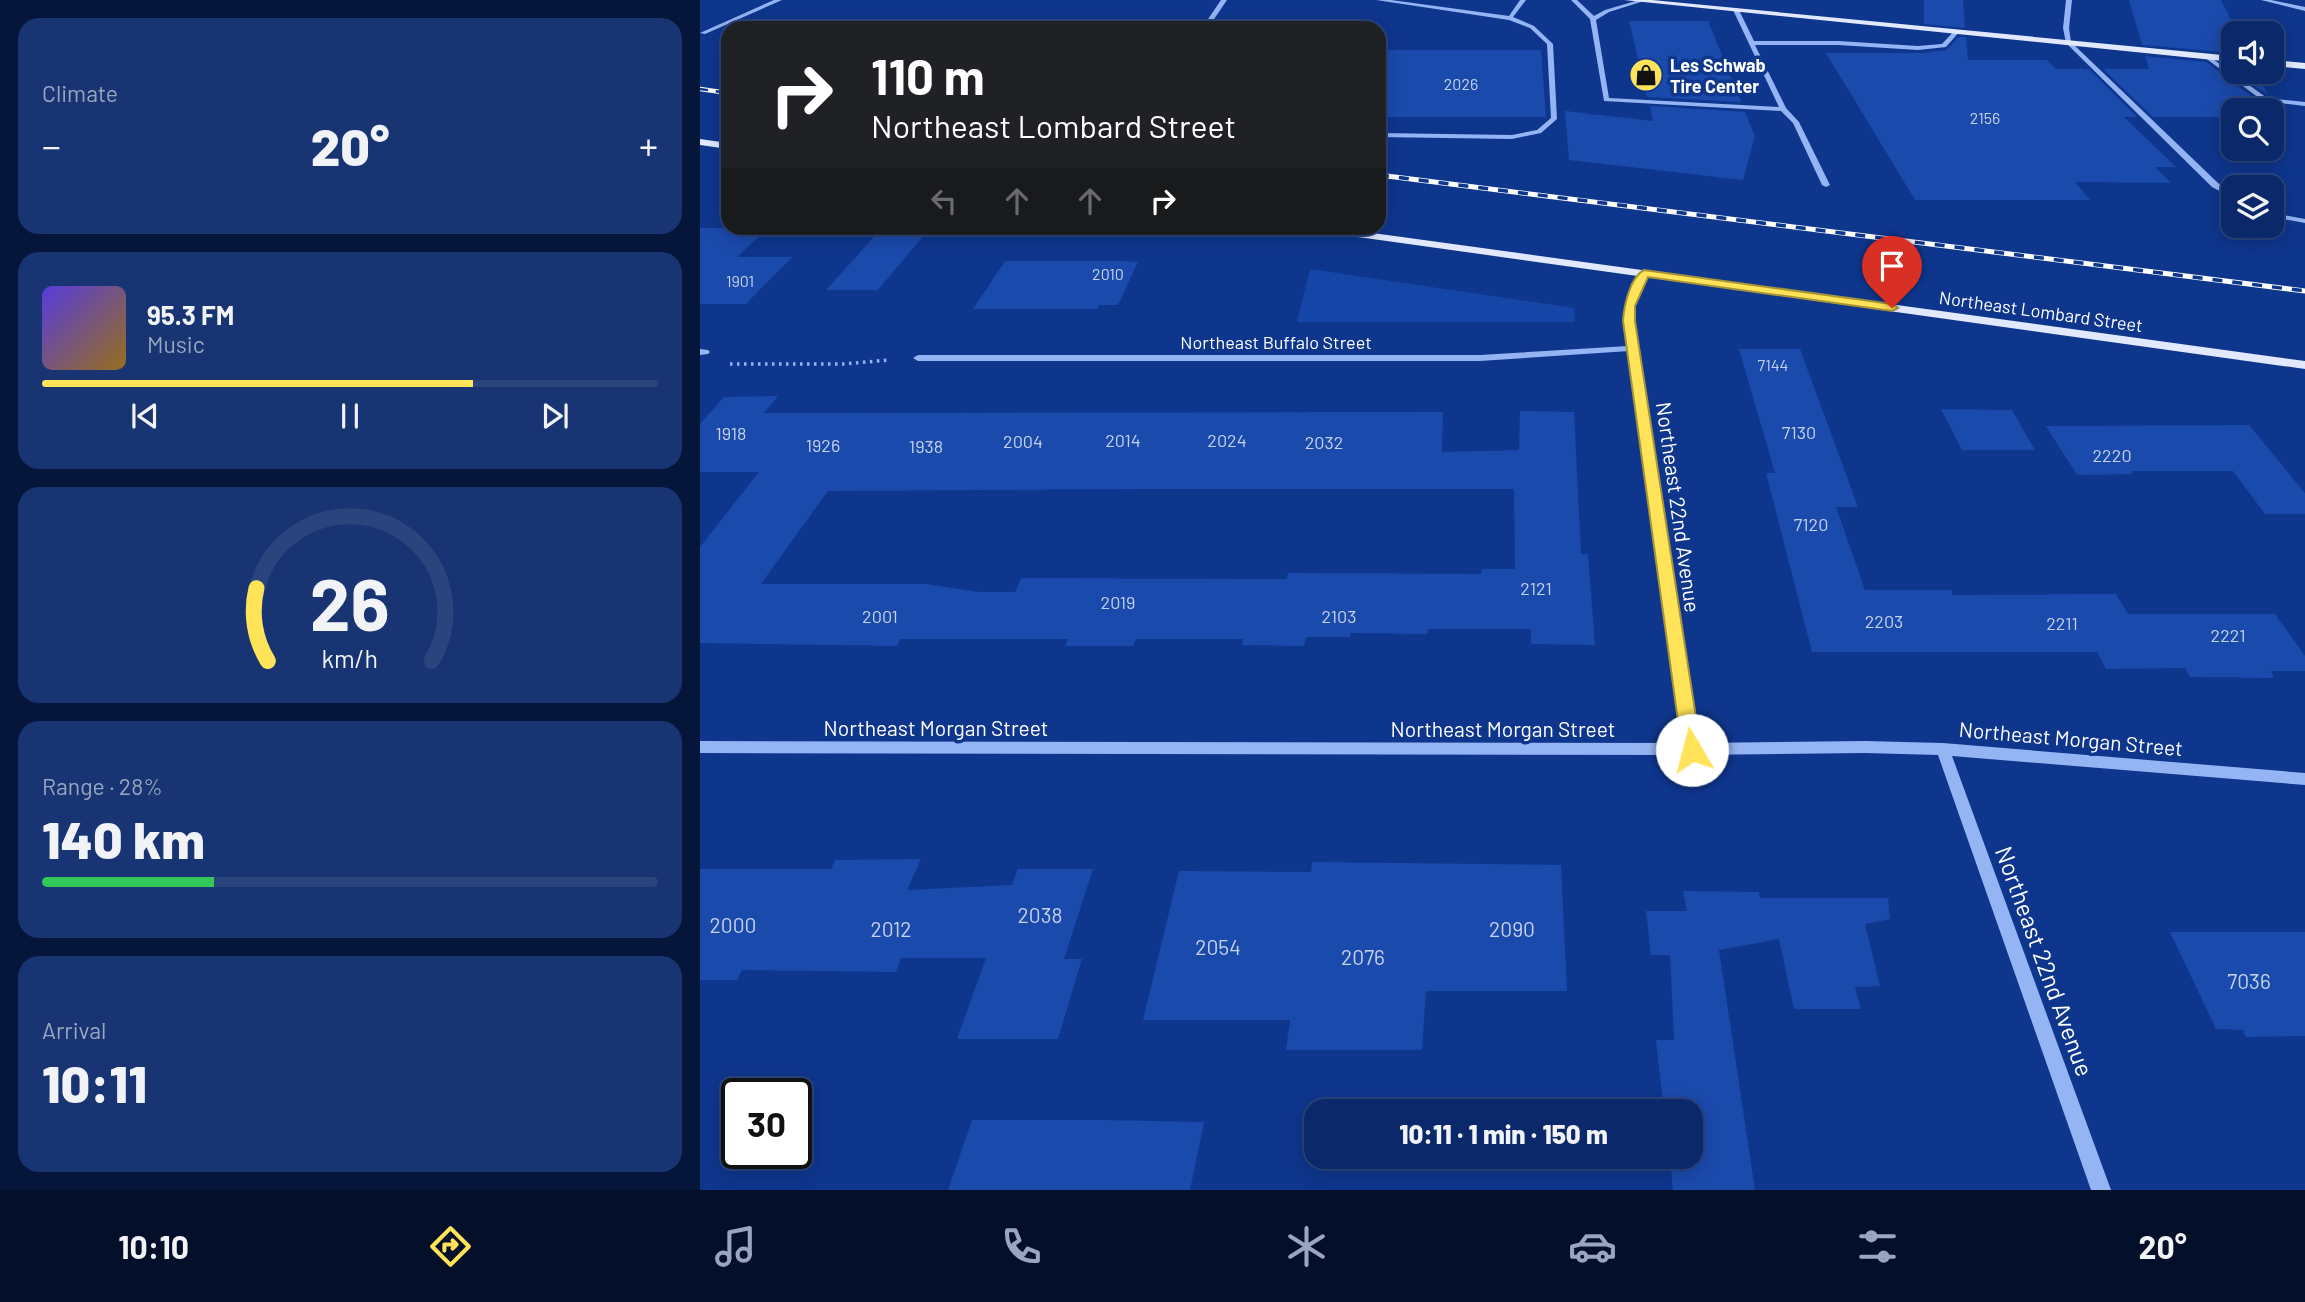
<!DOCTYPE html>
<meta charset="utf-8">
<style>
:root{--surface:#0a286a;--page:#183472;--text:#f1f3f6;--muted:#99a6c1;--line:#2a447e;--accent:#ffe358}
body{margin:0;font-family:Barlow,sans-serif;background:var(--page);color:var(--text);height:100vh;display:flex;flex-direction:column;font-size:26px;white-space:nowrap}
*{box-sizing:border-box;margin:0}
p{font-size:23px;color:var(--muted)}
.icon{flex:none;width:38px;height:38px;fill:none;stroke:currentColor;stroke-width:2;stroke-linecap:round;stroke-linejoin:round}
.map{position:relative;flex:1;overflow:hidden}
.side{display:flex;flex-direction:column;gap:18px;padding:18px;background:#06163a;width:700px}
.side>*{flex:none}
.top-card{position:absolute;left:21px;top:21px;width:665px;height:214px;border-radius:21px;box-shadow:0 4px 18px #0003,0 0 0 2px var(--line);background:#202124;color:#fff;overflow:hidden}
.fabs{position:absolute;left:1521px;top:21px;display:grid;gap:14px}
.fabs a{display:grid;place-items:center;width:63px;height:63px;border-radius:14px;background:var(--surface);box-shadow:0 4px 18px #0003,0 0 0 2px var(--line);font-size:35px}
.speed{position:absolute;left:21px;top:1078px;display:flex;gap:14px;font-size:35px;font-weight:700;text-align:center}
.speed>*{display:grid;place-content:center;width:91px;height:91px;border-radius:50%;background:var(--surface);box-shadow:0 4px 18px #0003,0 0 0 2px var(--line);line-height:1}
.speed .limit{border:4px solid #111;border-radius:10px;background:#fff;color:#111}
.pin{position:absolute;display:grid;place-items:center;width:60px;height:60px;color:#fff;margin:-72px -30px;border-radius:50% 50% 50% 0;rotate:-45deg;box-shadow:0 0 7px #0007}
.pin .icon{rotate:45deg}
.me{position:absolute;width:77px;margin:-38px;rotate:352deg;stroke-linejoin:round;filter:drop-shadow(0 0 5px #0008)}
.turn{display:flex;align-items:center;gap:24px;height:147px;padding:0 35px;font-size:32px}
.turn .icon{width:91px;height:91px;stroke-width:2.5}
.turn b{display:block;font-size:49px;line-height:60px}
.lanes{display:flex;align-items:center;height:66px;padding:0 35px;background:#0003;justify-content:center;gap:35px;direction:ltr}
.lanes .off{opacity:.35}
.big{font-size:52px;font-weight:800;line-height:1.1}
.side .widget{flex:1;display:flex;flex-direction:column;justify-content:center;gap:10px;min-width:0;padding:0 24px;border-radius:21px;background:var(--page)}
.side .dial{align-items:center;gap:0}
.dial svg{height:182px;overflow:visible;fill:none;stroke:var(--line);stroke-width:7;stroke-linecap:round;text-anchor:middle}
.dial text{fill:var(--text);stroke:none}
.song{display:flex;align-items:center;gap:21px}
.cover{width:84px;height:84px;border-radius:10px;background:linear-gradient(135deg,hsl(250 70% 55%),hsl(40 70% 35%))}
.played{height:7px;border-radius:4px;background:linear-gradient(90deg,var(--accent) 70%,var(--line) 70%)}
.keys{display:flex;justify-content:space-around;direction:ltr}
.heat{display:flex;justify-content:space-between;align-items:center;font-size:38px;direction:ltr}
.charge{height:10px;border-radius:5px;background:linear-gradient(90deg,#34c759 28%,var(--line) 0)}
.trip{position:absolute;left:604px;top:1099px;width:399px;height:70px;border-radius:21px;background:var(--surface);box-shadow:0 4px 18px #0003,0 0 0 2px var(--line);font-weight:800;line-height:70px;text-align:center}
.tab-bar{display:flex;height:112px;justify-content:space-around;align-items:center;background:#04102a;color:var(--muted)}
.tab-bar .icon{width:49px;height:49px}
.tab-bar .active{color:var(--accent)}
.tab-bar b{font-size:32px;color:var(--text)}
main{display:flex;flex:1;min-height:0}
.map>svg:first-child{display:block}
</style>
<main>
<section class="side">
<div class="widget"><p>Climate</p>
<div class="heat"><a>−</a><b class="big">20°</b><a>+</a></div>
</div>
<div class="widget">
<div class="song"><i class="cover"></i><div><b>95.3 FM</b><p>Music</p></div></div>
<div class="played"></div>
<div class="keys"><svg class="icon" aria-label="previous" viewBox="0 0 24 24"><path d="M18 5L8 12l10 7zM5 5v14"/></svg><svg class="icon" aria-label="pause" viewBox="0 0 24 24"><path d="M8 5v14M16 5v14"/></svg><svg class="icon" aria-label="next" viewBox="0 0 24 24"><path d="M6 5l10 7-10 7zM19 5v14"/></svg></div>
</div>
<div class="widget dial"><svg viewBox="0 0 100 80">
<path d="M14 69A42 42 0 1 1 86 69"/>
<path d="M14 69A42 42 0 0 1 9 37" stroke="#ffe358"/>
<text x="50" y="56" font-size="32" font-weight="700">26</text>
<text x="50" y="72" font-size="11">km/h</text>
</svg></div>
<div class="widget"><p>Range · 28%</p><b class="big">140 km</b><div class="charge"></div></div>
<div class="widget"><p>Arrival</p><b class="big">10:11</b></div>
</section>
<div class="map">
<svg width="1605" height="1190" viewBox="0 0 1605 1190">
<rect width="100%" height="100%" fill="#0e368d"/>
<polygon fill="#1645a8" points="610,269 874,308 875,322 597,322"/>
<g fill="#1b4aad" fill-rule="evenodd">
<polygon points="1224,0 1263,0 1265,28 1224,24"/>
<polygon points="1429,0 1521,0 1538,33 1533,33 1533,53 1442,45"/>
<polygon points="929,21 1008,21 1041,102 947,97"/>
<polygon points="1259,37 1266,37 1268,60 1347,60 1356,69 1389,69 1437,117 1424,117 1476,167 1455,167 1471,183 1375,182 1390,200 1215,200 1126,53 1224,53 1246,50"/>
<polygon points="679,50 841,50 846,117 679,117"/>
<polygon points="1445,56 1506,62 1561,103 1572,105 1578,117 1572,117 1572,110 1533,110 1533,117 1453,117 1403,69 1449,69"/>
<polygon points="1535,72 1556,72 1568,95"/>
<polygon points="950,106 1045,112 1055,136 1043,180 869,160 865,111 953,121"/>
<polygon points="0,228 68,228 37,257 92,257 46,304 0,304"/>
<polygon points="182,228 230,228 178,290 126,290"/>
<polygon points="305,261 422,261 438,262 418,305 399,305 397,309 273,309"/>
<polygon points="1039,349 1100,349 1158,507 1136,507 1165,590 1251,590 1253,595 1416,594 1428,614 1575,614 1605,656 1605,671 1571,671 1574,678 1490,677 1485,668 1406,669 1397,652 1112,652 1066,473 1075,473"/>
<path d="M78,396l-14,17 679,-1 -1,40 77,-2 1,-39 54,1 7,142h7l7,91 -64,-1v-15h-103l-1,5 -76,-1 -1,4h-44l-2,9 -62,-1 1,-6h-107l-3,7h-68l3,-7h-168l-3,7 -197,-3v-96l59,-75h-59v-48l24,-27zM449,489h365l1,80h-33l-1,5 -193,-1 -1,6 -266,-1 -6,14h-36l-53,-8h-165l67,-93z"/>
<polygon points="1241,409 1312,410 1335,450 1262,450"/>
<polygon points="1549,425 1605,493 1605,514 1565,514 1533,471 1431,471 1433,474 1377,475 1346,426"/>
<polygon points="221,859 207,890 312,885 318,869 393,869 364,959 382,959 358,1039 257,1039 286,958 201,958 196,972 42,970 37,980 0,980 0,869 131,869 135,860"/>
<polygon points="612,862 861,865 867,991 726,991 722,1050 586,1050 590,1020 443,1020 479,871 611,872"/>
<polygon points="983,891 1059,892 1060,898 1188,898 1190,919 1165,924 1180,986 1155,987 1161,1009 1094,1009 1079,939 1019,950 1055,1190 973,1190 970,1157 990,1157 990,1111 964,1111 956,1040 974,1040 970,955 951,955 946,911 987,911"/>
<polygon points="1470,932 1605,932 1605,1036 1546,1037 1543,1030 1516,1029"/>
<polygon points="272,1120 401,1120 504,1122 490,1190 248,1190"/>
</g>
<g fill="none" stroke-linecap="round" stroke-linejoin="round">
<polyline stroke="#95b4f3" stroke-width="3.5" stroke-dasharray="2.5 4.5" stroke-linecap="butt" points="30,364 143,364 189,360"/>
<g fill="#95b4f3" fill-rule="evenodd">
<polygon points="74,0 82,0 5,34 0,33"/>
<polygon points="521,0 527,0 508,28 502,28"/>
<polygon points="676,0 691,0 809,16 820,0 826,0 813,17 834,26 853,44 857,119 841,133 812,139 679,137 679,133 812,135 837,130 851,118 847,44 830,28 809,20"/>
<polygon points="871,0 877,0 894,16 905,10 939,0 944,1 909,12 896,20 909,98 1079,107 1033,10 1036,8 1039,10 1054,41 1138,41 1218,46 1242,44 1255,30 1260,31 1246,47 1218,50 1138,45 1055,45 1086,108 1099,122 1130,185 1126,187 1122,185 1093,123 1081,111 904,101 890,19"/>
<polygon points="1366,0 1372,0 1369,28 1371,42 1518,183 1533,193 1533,198 1512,187 1366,43 1363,28"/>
<polygon points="1561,0 1571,0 1605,7 1605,11"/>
<polygon points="1506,54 1567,98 1605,102 1605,106 1563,101 1504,57"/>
<polygon points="1572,213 1605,219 1605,223 1572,217"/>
<polygon points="941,271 948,273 933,306 934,321 998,743 1165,741 1243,743 1605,773 1605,785 1252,756 1411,1190 1391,1190 1238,755 1165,753 992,755 0,753 0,741 984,743 929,351 780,361 218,361 213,358 218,355 780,355 928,346 925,306"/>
<polygon points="0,349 8,350 10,352 8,354 0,355"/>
</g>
<g fill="#e2e9ff" fill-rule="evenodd">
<polygon points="924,0 952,0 1533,56 1533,62"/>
<polygon points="1572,60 1605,63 1605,69 1572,66"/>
<polygon points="0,139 28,143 28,149 0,145"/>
<polygon points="610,228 636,228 1605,361 1605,369 615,231"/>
</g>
<defs>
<polyline id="rail-far1" points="0,89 28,93"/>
<polyline id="rail" points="679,175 1605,291"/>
</defs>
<use href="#rail-far1" stroke="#fff" stroke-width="4.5"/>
<use href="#rail" stroke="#fff" stroke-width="5"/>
<use href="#rail-far1" stroke="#0e368d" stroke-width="2.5" stroke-dasharray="8" stroke-linecap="butt"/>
<use href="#rail" stroke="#0e368d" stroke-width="3.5" stroke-dasharray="10" stroke-linecap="butt"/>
</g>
<path fill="#ffe358" stroke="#a69439" stroke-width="2" d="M944,270l248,34 6,4 -6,3 -244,-34 -13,29v15l66,429 -3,5 -6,2 -7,-2 -3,-5 -59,-429c1,-15 7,-44 21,-51z"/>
<defs>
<symbol id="shop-disc" viewBox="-11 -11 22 22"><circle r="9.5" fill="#ffe358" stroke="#0e368d"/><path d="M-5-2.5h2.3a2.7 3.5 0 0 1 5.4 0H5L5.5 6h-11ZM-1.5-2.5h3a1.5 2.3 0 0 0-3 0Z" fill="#111"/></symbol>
</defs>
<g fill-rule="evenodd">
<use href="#shop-disc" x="927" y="56" width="38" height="38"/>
</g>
<g text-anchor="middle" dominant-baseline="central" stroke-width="7" stroke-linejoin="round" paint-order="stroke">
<g font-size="16" fill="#c6d2ea">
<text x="761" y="83">2026</text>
<text x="1285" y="117">2156</text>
<text x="408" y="273">2010</text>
<text x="40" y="280">1901</text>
<text x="1073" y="364">7144</text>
</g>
<g font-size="18" font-weight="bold" fill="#fff" stroke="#0e368d" text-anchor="start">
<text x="970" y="65">Les Schwab<tspan x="970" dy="21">Tire Center</tspan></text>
</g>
<g font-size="18" fill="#fff" stroke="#0e368d">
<text transform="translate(1341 311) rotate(8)">Northeast Lombard Street</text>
<text x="576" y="342">Northeast Buffalo Street</text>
</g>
<g font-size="18" fill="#c6d2ea">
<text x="1099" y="432">7130</text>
<text x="31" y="433">1918</text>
<text x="423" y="440">2014</text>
<text x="527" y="440">2024</text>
<text x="323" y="441">2004</text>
<text x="624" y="442">2032</text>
<text x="123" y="445">1926</text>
<text x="226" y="446">1938</text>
<text x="1412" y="455">2220</text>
<text x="1111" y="524">7120</text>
<text x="836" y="588">2121</text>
<text x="418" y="602">2019</text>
<text x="180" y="616">2001</text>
<text x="639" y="616">2103</text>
<text x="1184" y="621">2203</text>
<text x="1362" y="623">2211</text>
<text x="1528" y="635">2221</text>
</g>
<g font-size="21" fill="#fff" stroke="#0e368d">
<text transform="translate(979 507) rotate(82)">Northeast 22nd Avenue</text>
<text x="236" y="727">Northeast Morgan Street</text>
<text x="803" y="728">Northeast Morgan Street</text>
<text transform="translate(1371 738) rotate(5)">Northeast Morgan Street</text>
</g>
<g font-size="21" fill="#c6d2ea">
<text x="340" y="914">2038</text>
<text x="33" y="924">2000</text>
<text x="191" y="928">2012</text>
<text x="812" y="928">2090</text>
<text x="518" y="946">2054</text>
<text x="663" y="956">2076</text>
<text x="1549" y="980">7036</text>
</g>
<g font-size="24" fill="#fff" stroke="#0e368d">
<text transform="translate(1345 961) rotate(70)">Northeast 22nd Avenue</text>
</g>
</g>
</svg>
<div class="fabs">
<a><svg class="icon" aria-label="sound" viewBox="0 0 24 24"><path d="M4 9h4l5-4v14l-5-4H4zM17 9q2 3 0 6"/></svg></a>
<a><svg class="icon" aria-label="search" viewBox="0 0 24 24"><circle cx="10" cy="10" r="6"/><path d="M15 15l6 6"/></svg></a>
<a><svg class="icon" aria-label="layers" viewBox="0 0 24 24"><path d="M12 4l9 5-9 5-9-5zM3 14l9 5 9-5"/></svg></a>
</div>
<div class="speed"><div class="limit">30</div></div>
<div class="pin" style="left:1192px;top:308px;background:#d93025"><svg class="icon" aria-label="arrive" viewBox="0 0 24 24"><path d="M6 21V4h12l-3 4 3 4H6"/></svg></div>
<svg class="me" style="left:992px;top:750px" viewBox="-20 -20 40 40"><circle r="19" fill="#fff"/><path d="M0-13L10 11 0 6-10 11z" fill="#ffe358"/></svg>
<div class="trip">10:11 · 1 min · 150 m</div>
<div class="top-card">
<div class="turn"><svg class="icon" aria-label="right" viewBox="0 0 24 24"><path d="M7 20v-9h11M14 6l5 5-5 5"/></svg><div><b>110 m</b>Northeast Lombard Street</div></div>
<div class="lanes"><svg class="icon off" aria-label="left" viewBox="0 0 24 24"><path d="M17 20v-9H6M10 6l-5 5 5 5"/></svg><svg class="icon off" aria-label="ahead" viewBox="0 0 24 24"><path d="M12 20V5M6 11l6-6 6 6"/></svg><svg class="icon off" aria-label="ahead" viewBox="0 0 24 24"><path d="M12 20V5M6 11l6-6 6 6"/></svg><svg class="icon" aria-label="right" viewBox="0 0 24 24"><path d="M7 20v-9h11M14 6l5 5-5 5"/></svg></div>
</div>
</div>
</main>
<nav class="tab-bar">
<b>10:10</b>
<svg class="icon active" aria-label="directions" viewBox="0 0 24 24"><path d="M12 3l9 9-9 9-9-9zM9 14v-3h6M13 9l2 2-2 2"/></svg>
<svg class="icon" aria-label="music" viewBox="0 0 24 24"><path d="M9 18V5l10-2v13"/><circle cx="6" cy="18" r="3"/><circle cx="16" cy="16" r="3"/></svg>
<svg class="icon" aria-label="phone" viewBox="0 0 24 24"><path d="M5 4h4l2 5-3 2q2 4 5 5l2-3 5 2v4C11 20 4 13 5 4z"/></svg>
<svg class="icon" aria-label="climate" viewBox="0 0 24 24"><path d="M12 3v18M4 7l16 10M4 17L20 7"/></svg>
<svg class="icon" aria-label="car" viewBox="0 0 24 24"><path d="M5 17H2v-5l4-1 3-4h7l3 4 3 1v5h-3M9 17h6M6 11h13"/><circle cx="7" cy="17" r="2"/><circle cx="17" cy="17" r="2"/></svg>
<svg class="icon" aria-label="filters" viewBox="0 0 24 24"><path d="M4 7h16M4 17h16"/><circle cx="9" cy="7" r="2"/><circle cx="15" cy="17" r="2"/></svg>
<b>20°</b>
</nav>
